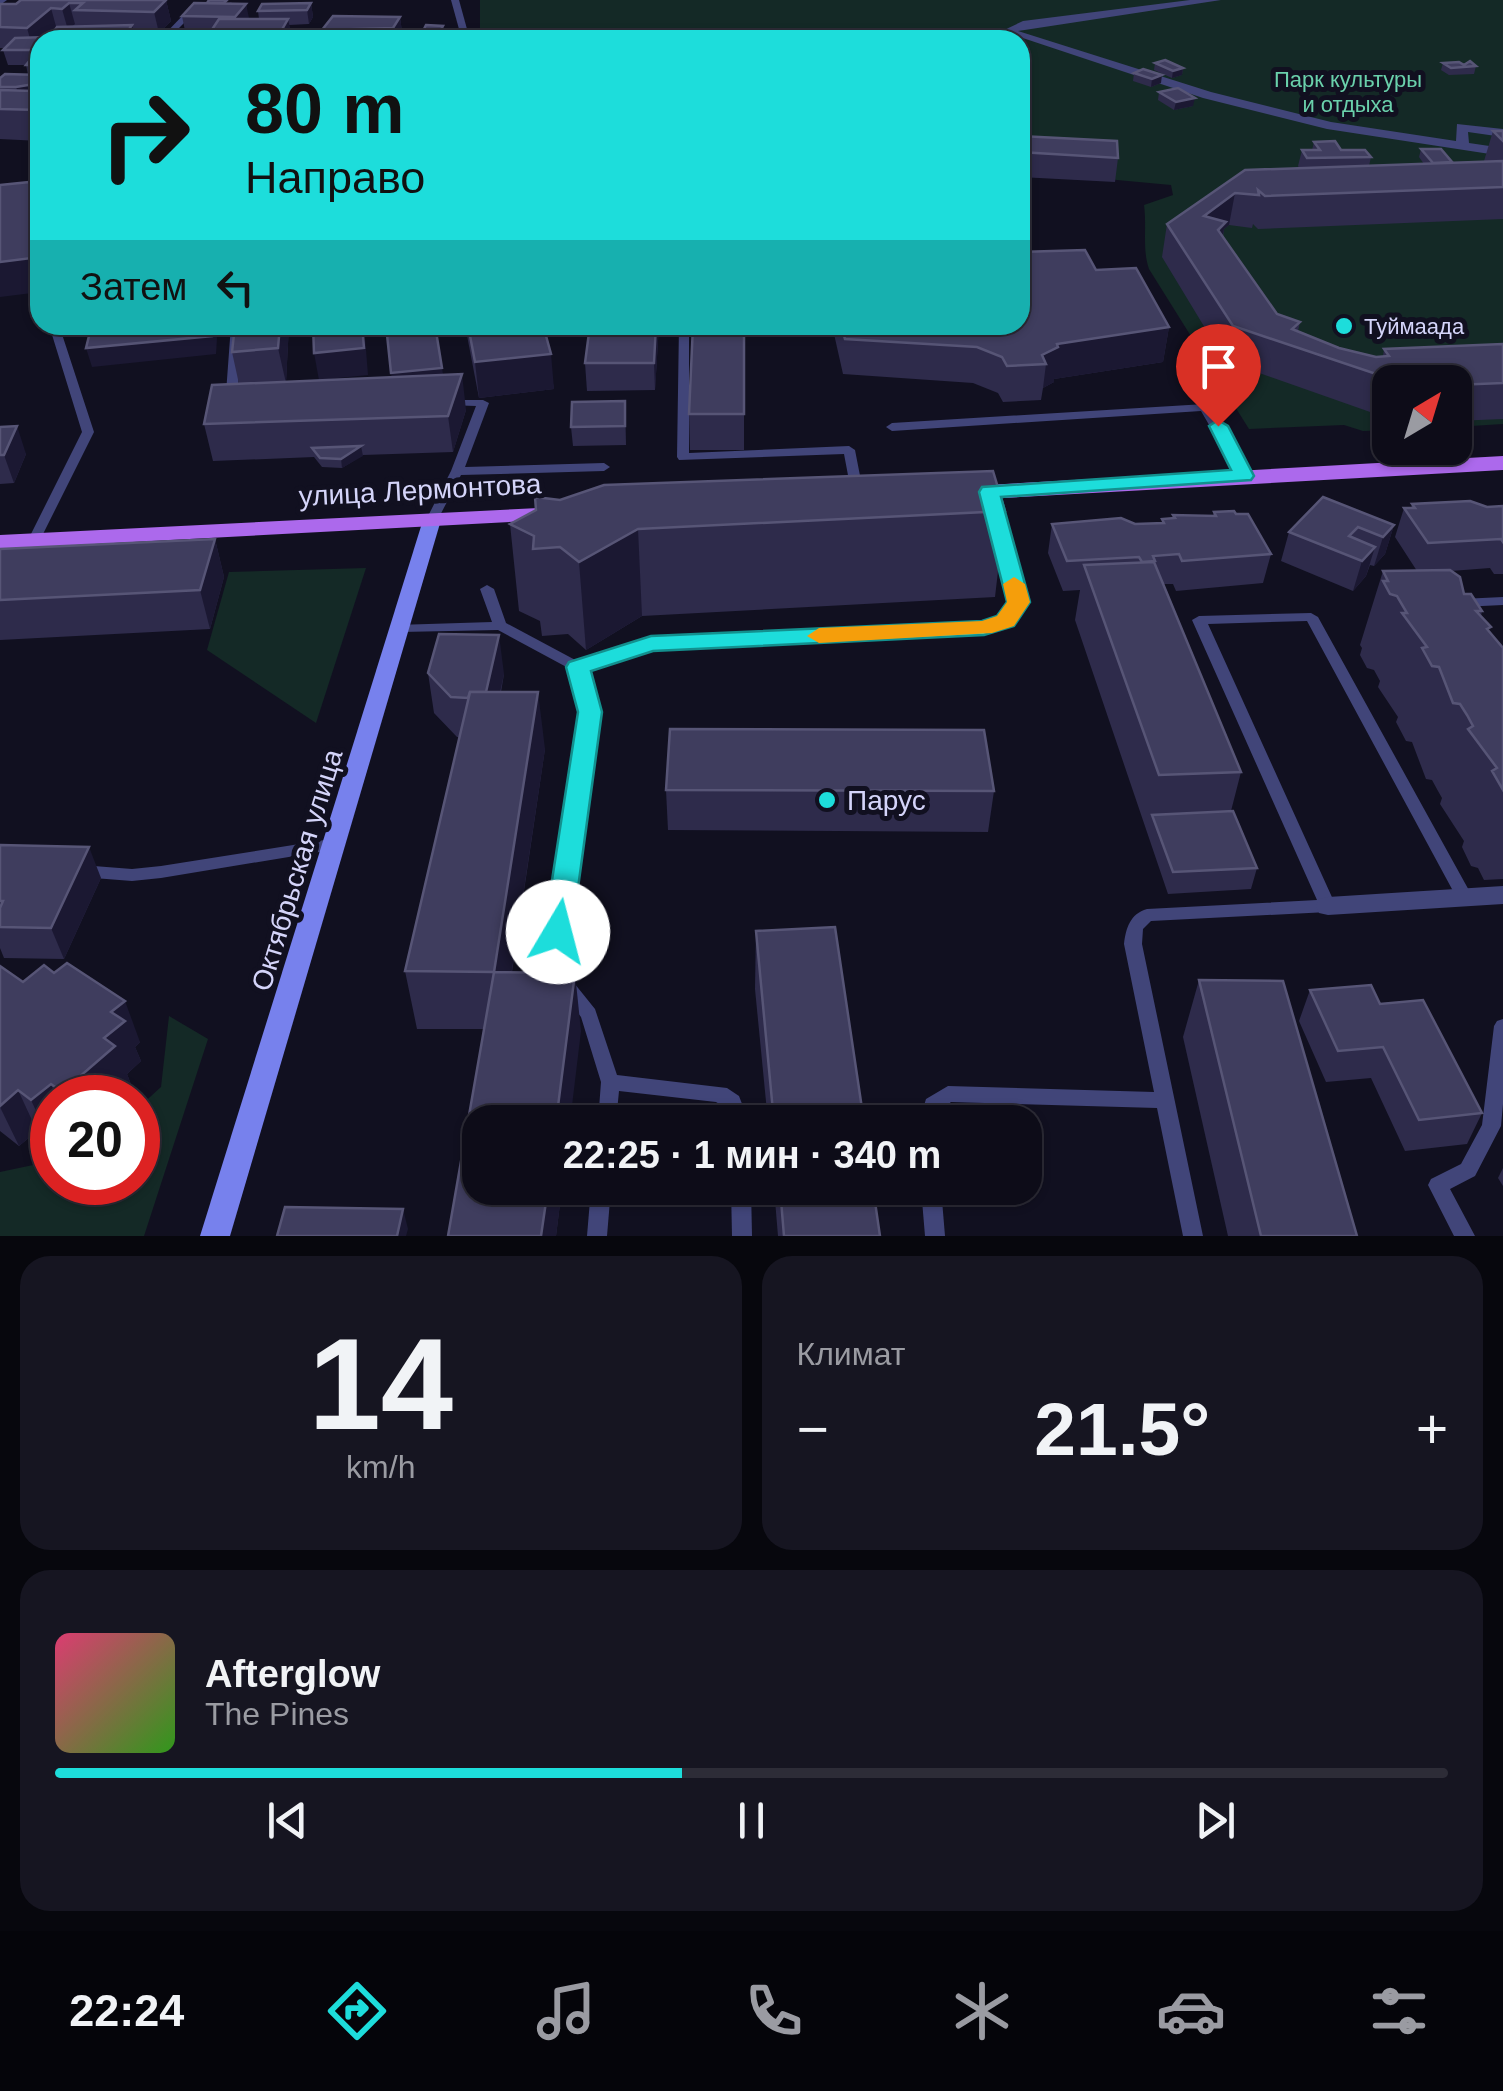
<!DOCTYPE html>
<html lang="ru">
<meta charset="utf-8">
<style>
:root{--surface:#0d0c18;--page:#161521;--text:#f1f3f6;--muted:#9a9ba2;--line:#2d2c37;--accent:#1ddddb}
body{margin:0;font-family:Helvetica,sans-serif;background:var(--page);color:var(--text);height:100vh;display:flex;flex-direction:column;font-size:38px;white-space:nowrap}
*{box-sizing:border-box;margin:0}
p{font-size:32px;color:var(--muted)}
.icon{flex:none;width:55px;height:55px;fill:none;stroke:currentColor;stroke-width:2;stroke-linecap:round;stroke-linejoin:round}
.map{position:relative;height:1236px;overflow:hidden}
.drawer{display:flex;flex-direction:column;gap:20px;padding:20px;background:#07070d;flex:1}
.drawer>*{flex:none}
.guide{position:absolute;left:30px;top:30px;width:1000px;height:305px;border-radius:30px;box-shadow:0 2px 8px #0004,0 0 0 2px var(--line);background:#1ddddb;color:#111;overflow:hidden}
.needle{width:65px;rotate:38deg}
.controls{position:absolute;left:1372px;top:365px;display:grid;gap:20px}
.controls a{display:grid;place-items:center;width:100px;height:100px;border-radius:20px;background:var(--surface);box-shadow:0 2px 8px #0004,0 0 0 2px var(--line);font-size:50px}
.speed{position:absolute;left:30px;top:1075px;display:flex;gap:20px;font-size:50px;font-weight:700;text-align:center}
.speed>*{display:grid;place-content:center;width:130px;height:130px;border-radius:50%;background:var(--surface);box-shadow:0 2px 8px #0004,0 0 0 2px var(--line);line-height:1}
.speed .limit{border:15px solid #d22;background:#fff;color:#111}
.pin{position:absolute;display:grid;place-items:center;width:85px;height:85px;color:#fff;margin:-102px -42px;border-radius:50% 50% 50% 0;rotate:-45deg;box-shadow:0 0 10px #0007}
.pin .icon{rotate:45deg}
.me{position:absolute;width:110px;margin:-55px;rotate:8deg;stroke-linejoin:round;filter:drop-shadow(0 0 8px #0008)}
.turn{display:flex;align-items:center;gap:35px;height:210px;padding:0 50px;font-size:45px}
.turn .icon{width:130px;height:130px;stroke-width:2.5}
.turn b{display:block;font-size:70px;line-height:85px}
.then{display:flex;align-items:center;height:95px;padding:0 50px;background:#0003;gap:20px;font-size:38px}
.big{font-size:75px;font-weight:800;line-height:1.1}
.drawer .tile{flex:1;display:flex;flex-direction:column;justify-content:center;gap:15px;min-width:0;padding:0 35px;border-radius:30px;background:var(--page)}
.drawer .dial{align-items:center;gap:0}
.dial b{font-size:130px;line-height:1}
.song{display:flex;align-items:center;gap:30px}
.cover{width:120px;height:120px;border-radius:15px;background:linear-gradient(135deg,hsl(340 70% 55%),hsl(110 70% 35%))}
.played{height:10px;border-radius:5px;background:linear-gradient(90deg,var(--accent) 45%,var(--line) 45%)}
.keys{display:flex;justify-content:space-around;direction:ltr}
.heat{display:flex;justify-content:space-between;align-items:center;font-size:55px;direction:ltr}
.drawer .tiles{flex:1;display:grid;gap:20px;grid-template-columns:1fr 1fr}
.tile:last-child{grid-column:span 2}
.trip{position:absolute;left:462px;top:1105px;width:580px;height:100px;border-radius:30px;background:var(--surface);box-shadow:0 2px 8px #0004,0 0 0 2px var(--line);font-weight:800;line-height:100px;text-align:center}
.tabs{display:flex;height:160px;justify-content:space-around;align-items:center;background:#05050a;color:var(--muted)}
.tabs .icon{width:70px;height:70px}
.tabs .on{color:var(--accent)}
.tabs b{font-size:45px;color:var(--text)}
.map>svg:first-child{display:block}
</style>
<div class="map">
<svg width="1503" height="1236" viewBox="0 0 1503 1236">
<rect width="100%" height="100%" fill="#111020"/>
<g fill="#142926">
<path d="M480,0h1023v424l-48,3v-45h-65v48l-27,1 -19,-6 -95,4 -100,-160c-7,-20 -2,-42 -5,-64l29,-10 -2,-10 -151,-14v-131h-540z"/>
<polygon points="366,568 316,723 207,650 229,572"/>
<polygon points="169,1016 208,1039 144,1236 0,1236 0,1172 52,1161 52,1182 138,1182 138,1108 161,1087"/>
</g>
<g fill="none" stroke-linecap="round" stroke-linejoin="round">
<g fill="#414579" fill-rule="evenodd">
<polygon points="451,0 459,0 470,40 462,40"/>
<polygon points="191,7 198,9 167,40 159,40"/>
<polygon points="49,325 59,325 94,432 40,540 34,544 28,540 82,432"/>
<polygon points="231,325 241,325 238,392 245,398 239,401 226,393"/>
<polygon points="679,325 689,325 689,453 849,446 855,450 863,491 861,494 853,494 851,491 844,454 679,460 677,457"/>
<polygon points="451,400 483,400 489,403 465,467 604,463 610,467 604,471 461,475 436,523 428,523 426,520 451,471 476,406 447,405 445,403"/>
<polygon points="1205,404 1211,407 1250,475 1248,478 1240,478 1201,411 892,431 886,427 892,423"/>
<polygon points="997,517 1003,521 1026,602 1011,624 984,632 652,647 586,669 597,712 562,968 595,1009 617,1075 727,1088 739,1096 749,1122 730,1122 724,1107 716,1102 619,1091 616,1122 598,1122 601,1082 581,1017 544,969 583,712 572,670 498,630 401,632 394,628 396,625 492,622 480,589 487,585 494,589 506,623 579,662 651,639 983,624 1001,618 1012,602 991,521"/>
<polygon points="1503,597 1503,605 1461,607 1454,603 1461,599"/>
<path d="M1311,613l7,4 153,277 2,4 -2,4 -6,2 -6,-2 -152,-281 -99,3 128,282 -2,5 -6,1 -177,9 -8,8 -1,15 61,292h-20l-26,-128 -206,-6 -10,8 -4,12h-18l7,-23 22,-13 206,6 -30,-148c2,-16 6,-30 23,-35l170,-9 -125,-280 7,-4z"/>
<polygon points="337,838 343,840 345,844 343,848 161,878 132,881 81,877 75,875 73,871 75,867 81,865 132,869 161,866"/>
<polygon points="1503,1019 1503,1104 1501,1126 1475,1176 1450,1189 1475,1236 1454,1236 1428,1185 1431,1179 1461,1164 1482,1125 1494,1026 1497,1021"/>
<polygon points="591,1188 611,1188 607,1236 587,1236"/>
<polygon points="731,1188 751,1188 752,1236 732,1236"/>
<polygon points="921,1188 941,1188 945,1236 925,1236"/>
</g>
<g fill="#414579" fill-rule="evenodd">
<polygon points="0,0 7,0 0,5"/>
<polygon points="1190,0 1221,0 1018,31 1211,92 1331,122 1456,141 1457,124 1503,129 1503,137 1468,132 1469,143 1503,148 1503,156 1327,129 1203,98 1002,31 1023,21"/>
<polygon points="1503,886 1503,904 1328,915 1319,913 1316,906 1319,899 1328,897"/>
</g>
<polygon fill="#7781ed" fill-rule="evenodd" points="432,514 441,520 230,1236 200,1236 423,520"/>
<g fill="#ac69ec" fill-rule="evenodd">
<polygon points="1503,456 1503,470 969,500 958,493 969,486"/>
<polygon points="559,507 571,514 567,519 0,549 0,535"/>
</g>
</g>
<g fill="#2e2b4b">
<polygon points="166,0 171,21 161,31 185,31 182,16 232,2 231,3 246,4 248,19 259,19 258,11 311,3 313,17 309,24 289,25 291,33 287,40 49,40 54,32 47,37 48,40 40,40 40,141 0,139 0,78 28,75 26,65 8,65 3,50 5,48 0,48 0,4"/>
<polygon points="400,17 402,32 397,40 324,40 322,30"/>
<polygon points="1155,63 1183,68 1182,75 1172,78 1154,70"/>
<polygon points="1443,63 1464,65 1476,66 1474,74 1449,75 1441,70"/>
<polygon points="1134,73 1161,83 1151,87 1133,81"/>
<polygon points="1159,92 1193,106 1174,110 1158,100"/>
<polygon points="1493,131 1503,131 1503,219 1258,229 1253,224 1252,228 1229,225 1224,229 1223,237 1277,314 1300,322 1298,331 1339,348 1376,357 1383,356 1384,349 1503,344 1503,419 1455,421 1455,382 1390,382 1390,419 1225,361 1162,257 1167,224 1245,170 1299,168 1298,166 1302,150 1312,150 1314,142 1371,157 1369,166 1424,164 1419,157 1421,149 1452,162 1484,161"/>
<polygon points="1020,136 1118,158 1115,182 1020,177"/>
<polygon points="1096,270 1169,327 1163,362 1054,379 1054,382 1043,388 1041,400 1003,402 998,393 973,383 843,374 832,325 1020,325"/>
<polygon points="235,325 289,325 286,382 443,375 466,410 453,452 363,455 342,468 322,467 314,457 213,461 204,424 239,384 232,352"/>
<polygon points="465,325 543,325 554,389 479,398"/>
<polygon points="659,325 655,390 587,391 585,363"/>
<polygon points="744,325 744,450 690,450 689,414"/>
<polygon points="625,401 626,445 573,446 571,427"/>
<polygon points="0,427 26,454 14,483 0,484"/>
<polygon points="560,500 1005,511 995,597 642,616 586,650 568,634 542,636 540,621 519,611 510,524"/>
<polygon points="1412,504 1487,507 1503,506 1503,574 1494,574 1490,568 1451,571 1464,594 1482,611 1481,616 1489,632 1503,648 1503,879 1484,880 1478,868 1471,866 1462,847 1464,841 1440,804 1442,798 1438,791 1432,780 1426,779 1412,742 1406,741 1396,722 1398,717 1378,687 1380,681 1374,670 1367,668 1360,655 1362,648 1360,645 1383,571 1417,571 1395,537 1404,508 1411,508"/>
<polygon points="1214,512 1271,554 1263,583 1176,591 1173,584 1164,584 1241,772 1231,811 1257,868 1251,889 1168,894 1075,620 1080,590 1063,591 1048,553 1052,524 1162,523 1162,519 1172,519 1173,515 1213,515"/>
<polygon points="1394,525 1385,554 1374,566 1370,565 1366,576 1353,591 1281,561 1289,532"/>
<polygon points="215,539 224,577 210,629 0,640 0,549"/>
<polygon points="428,673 504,674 501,692 545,749 512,972 581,1031 480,1188 562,1188 556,1236 448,1236 484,1029 417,1029 405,971 459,737 457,737 434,713"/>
<polygon points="666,790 994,791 988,832 668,830"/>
<polygon points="0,845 101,878 64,959 4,958 0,948"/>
<polygon points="756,931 864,1122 768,1122 755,989"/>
<polygon points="0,966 23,982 140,1042 135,1047 141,1061 127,1074 132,1087 120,1098 52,1098 50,1141 37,1131 19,1146 0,1131"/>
<polygon points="1199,980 1357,1236 1228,1236 1183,1037"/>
<polygon points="1310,990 1482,1113 1467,1144 1405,1151 1371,1078 1326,1082 1299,1021"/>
<polygon points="1503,1168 1503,1186 1498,1178"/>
<polygon points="774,1188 873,1188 880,1236 778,1236"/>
</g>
<g fill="#1b1832">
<polygon points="166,0 171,21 159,33 154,12"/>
<polygon points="69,3 75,24 68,30 62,9"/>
<polygon points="311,3 313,17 309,24 307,10"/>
<polygon points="246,4 249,18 238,32 235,17"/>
<polygon points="51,8 57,30 47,37 48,40 45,40 33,49 27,28"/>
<polygon points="400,17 402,32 397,40 395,40 393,28"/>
<polygon points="288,19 291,33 287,40 281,40 280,33"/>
<polygon points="132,25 135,39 124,40 123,38"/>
<polygon points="443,26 444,33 440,40 436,40"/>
<polygon points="1183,68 1182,75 1172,78 1173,71"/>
<polygon points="1162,75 1161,83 1151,87 1152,79"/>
<polygon points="40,79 40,98 21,103 16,87"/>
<polygon points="1195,98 1193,106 1174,110 1176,102"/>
<polygon points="1235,193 1229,225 1224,229 1219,255 1204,216"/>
<polygon points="40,257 40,292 0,297 0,262"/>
<polygon points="88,325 224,325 224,327 215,328 217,338 216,354 92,367 86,348 93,340"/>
<polygon points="280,325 289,325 286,383 278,348"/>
<polygon points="362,325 364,325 368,375 319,380 314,353"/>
<polygon points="656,325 659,325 655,390 654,363"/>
<polygon points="1169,327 1163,362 1054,379 1054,382 1043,388 1046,364 1042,355 1057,344"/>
<polygon points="551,354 554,389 479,398 475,362"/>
<polygon points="442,368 446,395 395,401 391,373"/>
<polygon points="462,374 466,410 453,452 448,416"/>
<polygon points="17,426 26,454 14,483 4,455"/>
<polygon points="361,446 363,456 342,468 341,459"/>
<polygon points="1394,525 1385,554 1374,566 1383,537"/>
<polygon points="638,529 642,616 586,650 579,562"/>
<polygon points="215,539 224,577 210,629 200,590"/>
<polygon points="1375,547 1366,576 1353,591 1362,561"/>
<polygon points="499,635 504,674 490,738 485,698"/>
<polygon points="538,692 545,749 503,1029 494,972"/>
<polygon points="89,847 101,878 64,959 51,928"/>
<polygon points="575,973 581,1031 570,1122 556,1122"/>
<polygon points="125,1001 140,1042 135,1047 141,1061 127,1074 132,1087 120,1098 64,1098 62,1092 104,1038 111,1012"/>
<polygon points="51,1084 57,1098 52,1098 52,1139 50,1141 31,1100"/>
<polygon points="18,1090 37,1131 19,1146 0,1107"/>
<polygon points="548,1188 562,1188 556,1236 541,1236"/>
<polygon points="403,1209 408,1229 406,1236 397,1236"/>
</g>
<g fill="#3f3d5e" stroke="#575576" stroke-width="2.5">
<polygon points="21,0 166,0 154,12 75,10 83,3 69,3 62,9 51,8 27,28 0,27 0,4 16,4"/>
<polygon points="209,0 227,0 224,3 207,3"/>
<polygon points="194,3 246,4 235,17 182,16"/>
<polygon points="311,3 307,10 258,11 262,4"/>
<polygon points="333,16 400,17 393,28 322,30"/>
<polygon points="219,19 288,19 280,33 221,33 221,31 211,31"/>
<polygon points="132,25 123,38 48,39 57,27"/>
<polygon points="426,25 443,26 436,39 419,39"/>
<polygon points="221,31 215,40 131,40 138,32"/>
<polygon points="47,37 45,40 40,40 40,45 36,50 3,50 15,38"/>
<polygon points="40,48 40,65 26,65"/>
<polygon points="1165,60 1183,68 1173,71 1155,63"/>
<polygon points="1470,61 1476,66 1451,68 1443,63 1459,62 1464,65"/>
<polygon points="1143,69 1162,75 1152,79 1134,73"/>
<polygon points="5,74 40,75 40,79 34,84 16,87 0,87 0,78"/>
<polygon points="40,85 40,110 0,109 0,90 33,91"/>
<polygon points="1178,88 1195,98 1176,102 1159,92"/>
<polygon points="1493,131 1503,131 1503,141"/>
<polygon points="1020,136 1117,141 1118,158 1020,152"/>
<polygon points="1335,141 1341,150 1365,150 1371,157 1307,158 1302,150 1320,150 1314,142"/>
<polygon points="1421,149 1441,149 1452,162 1433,163"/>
<polygon points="1503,161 1503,187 1265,196 1258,190 1259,195 1235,193 1204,216 1226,222 1218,230 1277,314 1300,322 1292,329 1339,348 1376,357 1389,356 1384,349 1503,344 1503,383 1455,385 1455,382 1400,382 1233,326 1167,224 1245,170"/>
<polygon points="40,181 40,257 0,262 0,185"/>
<polygon points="1085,250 1096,270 1136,268 1169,327 1057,344 1058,347 1042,355 1046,364 1007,366 1002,357 977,347 845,339 841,325 1020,325 1020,252"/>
<polygon points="165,325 213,325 212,336 86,348 90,332"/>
<polygon points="235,325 280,325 278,348 232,352"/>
<polygon points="313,325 362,325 364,348 314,353"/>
<polygon points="386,325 435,325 442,368 391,373"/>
<polygon points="468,325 543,325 551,354 475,362"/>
<polygon points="590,325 656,325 654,363 585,363"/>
<polygon points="693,325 744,325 744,414 689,414"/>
<polygon points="462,374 448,416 204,424 212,385"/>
<polygon points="625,401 625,426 571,427 572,402"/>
<polygon points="17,426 4,455 0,455 0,427"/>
<polygon points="361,446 341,459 320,458 312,448"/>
<polygon points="993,471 1005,511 638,529 579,562 560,547 533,549 534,536 510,524 536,510 535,497 560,500 604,485"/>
<polygon points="1323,497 1394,525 1383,537 1358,527 1349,536 1375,547 1362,561 1289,532"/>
<polygon points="1470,501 1487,507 1503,506 1503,542 1501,539 1428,543 1404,508 1415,508 1412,504"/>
<polygon points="1234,511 1236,514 1248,514 1271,554 1182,561 1179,554 1153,556 1155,561 1142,562 1139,557 1067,561 1052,524 1121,518 1135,524 1164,523 1162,519 1175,518 1173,515 1216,516 1214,512"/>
<polygon points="215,539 200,590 0,600 0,549"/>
<polygon points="1154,562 1241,772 1159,775 1084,565"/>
<polygon points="1450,570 1460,577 1464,594 1471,594 1482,611 1476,611 1491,627 1487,629 1503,648 1503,790 1492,771 1497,768 1468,729 1473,726 1467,715 1460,704 1453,703 1439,667 1432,666 1422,648 1427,647 1402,613 1407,613 1397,596 1390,594 1383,581 1388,581 1383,571"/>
<polygon points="439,634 499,635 486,692 470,692 468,698 451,697 428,673"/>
<polygon points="470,692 538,692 494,972 575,973 556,1122 480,1122 480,1188 548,1188 541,1236 448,1236 494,972 405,971"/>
<polygon points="670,729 984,730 994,791 666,790"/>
<polygon points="1233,811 1257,868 1173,872 1152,815"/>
<polygon points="0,845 89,847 51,928 0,927 0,908 3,901 0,901"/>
<polygon points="835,927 864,1122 774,1122 756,931"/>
<polygon points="67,963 125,1001 111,1012 125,1021 104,1038 115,1046 62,1092 51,1084 31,1100 18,1090 0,1106 0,966 23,982 44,965 54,973"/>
<polygon points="1199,980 1283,981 1357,1236 1261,1236"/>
<polygon points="1371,985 1380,1004 1423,1000 1482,1113 1419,1120 1383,1047 1338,1051 1310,990"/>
<polygon points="780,1188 873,1188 880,1236 784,1236"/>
<polygon points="285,1207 403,1209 397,1236 277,1236"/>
</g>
<polygon fill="#1ddddb" stroke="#13908e" stroke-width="2.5" points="1218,420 1228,426 1254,476 1251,480 1001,497 1030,602 1014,626 984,635 653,651 591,671 602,712 572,932 568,940 558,943 548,940 544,932 578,712 566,667 569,662 651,636 982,621 997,616 1007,602 979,492 982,487 1231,470 1209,426"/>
<polygon fill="#f59e0b" points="1014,577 1025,584 1030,602 1014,626 992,633 819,643 807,636 819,628 982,621 997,616 1007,602 1003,584"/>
<g fill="#1ddddb" stroke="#111020" stroke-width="4">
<circle cx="1344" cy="326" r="10"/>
<circle cx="827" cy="800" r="10"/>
</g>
<g text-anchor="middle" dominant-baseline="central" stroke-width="10" stroke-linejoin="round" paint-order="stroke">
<g font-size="22" fill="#6ad0ab" stroke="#111020">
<text x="1348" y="79">Парк культуры<tspan x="1348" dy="25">и отдыха</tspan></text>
</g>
<g font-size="22" fill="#d4d4f9" stroke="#111020" text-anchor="start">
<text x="1364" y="326">Туймаада</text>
</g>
<g font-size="28" fill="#d4d4f9" stroke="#111020">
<text transform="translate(420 490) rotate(-3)">улица Лермонтова</text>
<text transform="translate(297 870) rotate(-73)">Октябрьская улица</text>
</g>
<g font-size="28" fill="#d4d4f9" stroke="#111020" text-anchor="start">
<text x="847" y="800">Парус</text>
</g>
</g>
</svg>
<div class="controls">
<a><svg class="needle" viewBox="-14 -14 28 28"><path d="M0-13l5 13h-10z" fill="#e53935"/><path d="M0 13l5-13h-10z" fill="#9a9ba2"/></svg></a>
</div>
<div class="speed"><div class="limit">20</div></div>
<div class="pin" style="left:1218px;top:426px;background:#d93025"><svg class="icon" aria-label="arrive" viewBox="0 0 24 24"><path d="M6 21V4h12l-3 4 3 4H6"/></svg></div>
<svg class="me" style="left:558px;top:932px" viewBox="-20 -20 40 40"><circle r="19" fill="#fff"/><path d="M0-13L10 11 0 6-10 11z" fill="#1ddddb"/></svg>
<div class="trip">22:25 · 1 мин · 340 m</div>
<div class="guide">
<div class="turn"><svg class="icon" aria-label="right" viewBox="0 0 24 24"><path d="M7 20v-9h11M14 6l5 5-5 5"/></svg><div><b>80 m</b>Направо</div></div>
<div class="then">Затем<svg class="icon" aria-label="left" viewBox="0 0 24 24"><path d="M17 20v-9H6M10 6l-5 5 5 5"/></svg></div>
</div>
</div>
<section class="drawer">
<div class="tiles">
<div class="tile dial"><b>14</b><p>km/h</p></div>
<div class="tile"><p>Климат</p>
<div class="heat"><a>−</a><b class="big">21.5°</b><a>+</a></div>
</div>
<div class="tile">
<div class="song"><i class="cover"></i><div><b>Afterglow</b><p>The Pines</p></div></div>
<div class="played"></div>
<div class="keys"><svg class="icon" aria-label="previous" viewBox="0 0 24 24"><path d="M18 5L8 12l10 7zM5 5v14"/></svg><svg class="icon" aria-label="pause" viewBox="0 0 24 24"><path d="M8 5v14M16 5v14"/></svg><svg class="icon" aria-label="next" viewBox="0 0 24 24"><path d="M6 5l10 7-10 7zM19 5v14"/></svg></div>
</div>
</div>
</section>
<nav class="tabs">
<b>22:24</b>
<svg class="icon on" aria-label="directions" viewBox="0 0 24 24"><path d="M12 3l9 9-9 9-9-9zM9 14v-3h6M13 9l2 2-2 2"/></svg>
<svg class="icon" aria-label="music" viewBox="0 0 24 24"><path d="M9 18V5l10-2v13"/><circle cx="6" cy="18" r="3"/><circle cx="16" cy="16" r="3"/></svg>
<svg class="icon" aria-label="phone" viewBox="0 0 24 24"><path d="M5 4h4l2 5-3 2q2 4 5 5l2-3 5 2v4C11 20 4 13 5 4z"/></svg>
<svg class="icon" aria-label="climate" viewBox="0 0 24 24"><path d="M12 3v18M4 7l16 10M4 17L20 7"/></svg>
<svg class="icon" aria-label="car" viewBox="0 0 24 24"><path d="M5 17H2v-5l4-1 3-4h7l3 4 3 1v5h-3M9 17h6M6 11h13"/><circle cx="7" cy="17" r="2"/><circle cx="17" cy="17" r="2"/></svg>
<svg class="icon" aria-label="filters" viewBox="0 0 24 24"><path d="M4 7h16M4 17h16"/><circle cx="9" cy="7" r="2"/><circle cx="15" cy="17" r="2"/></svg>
</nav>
